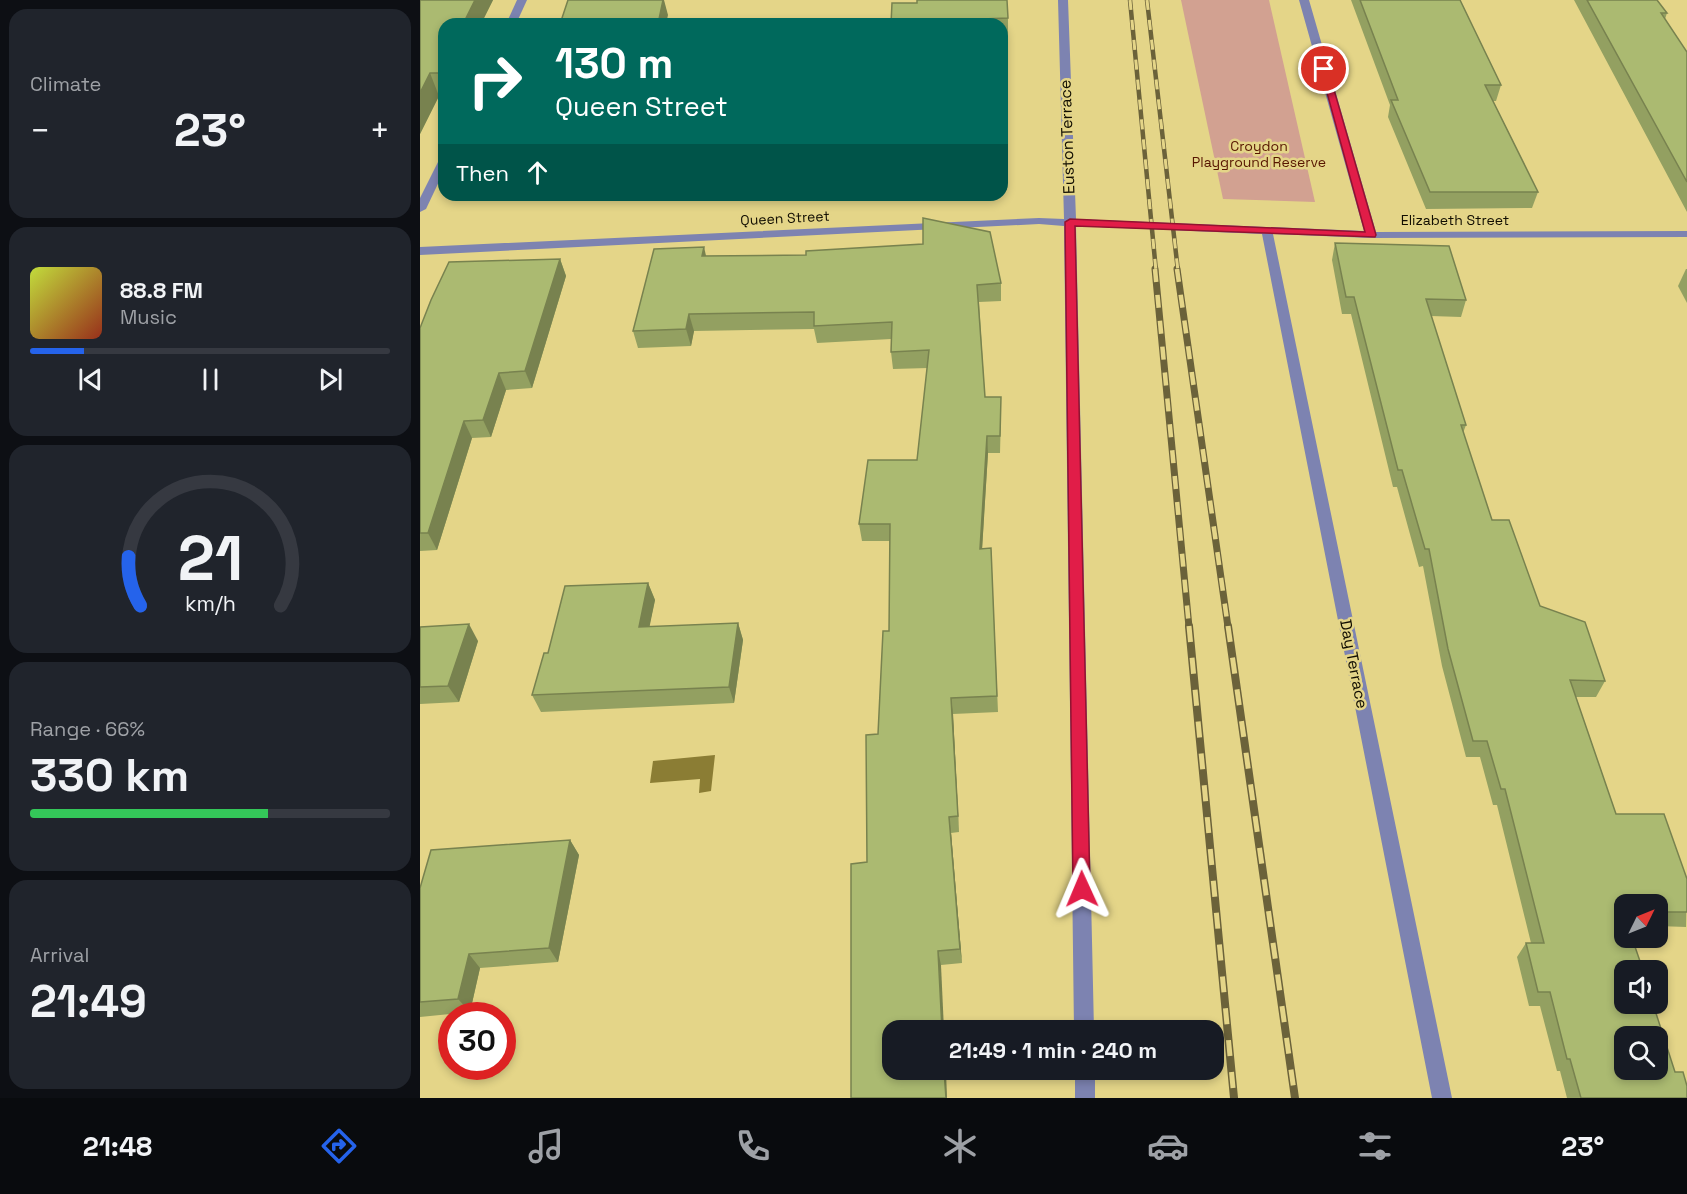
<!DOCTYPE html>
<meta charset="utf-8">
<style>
:root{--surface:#171b24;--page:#20242c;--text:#f1f3f6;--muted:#9ea1a6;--line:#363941;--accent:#2563eb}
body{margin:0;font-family:"Space Grotesk",sans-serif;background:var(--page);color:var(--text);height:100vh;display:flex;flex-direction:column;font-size:22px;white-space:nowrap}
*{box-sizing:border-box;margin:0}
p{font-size:20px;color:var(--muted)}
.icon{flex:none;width:33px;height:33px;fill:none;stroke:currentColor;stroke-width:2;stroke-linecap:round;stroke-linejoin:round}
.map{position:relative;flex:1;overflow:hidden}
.side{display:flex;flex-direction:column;gap:9px;padding:9px;background:#0d0f14;width:420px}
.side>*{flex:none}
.hud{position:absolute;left:18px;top:18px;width:570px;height:183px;border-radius:18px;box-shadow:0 3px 9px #0003;background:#00695c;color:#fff;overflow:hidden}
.needle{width:39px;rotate:47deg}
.tools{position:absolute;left:1194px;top:894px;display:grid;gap:12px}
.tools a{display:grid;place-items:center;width:54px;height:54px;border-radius:12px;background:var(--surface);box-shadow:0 3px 9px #0003;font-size:30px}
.speed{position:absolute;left:18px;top:1002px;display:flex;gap:12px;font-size:30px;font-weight:700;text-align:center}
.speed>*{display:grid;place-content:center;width:78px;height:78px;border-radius:50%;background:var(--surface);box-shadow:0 3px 9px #0003;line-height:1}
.speed .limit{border:9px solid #d22;background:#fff;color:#111}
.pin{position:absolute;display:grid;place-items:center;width:51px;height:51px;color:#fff;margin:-26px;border:3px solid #fff;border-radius:50%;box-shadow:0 2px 6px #0007}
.me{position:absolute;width:66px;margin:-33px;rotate:359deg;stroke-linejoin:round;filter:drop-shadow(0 0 4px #0008)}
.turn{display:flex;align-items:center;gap:21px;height:126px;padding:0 18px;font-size:27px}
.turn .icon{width:78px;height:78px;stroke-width:2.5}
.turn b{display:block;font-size:42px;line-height:51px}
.then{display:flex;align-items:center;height:57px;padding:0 18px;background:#0003;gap:12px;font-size:22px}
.big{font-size:45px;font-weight:800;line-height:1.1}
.side .widget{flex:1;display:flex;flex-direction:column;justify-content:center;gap:9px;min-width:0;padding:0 21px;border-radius:18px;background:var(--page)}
.side .dial{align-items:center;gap:0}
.dial svg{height:156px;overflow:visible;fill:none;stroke:var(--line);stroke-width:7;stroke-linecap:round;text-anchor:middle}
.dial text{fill:var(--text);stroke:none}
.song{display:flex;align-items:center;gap:18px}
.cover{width:72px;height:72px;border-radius:9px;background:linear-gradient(135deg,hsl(70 70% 55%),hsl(10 70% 35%))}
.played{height:6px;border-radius:3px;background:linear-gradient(90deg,var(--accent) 15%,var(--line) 15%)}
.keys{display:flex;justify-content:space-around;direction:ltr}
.heat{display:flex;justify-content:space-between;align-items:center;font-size:33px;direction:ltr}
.charge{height:9px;border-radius:4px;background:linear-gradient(90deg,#34c759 66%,var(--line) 0)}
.trip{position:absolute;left:462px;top:1020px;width:342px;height:60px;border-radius:18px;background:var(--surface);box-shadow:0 3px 9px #0003;font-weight:800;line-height:60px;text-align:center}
.tabs{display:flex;height:96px;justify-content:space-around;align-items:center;background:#090b0e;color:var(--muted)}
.tabs .icon{width:42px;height:42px}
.tabs .current{color:var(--accent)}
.tabs b{font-size:27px;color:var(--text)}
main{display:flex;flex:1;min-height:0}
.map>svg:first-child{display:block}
</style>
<main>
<section class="side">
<div class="widget"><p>Climate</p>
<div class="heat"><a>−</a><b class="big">23°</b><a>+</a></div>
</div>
<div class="widget">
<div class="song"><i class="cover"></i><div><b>88.8 FM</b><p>Music</p></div></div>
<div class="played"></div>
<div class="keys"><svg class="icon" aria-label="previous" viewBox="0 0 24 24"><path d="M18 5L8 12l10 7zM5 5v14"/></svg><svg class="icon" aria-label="pause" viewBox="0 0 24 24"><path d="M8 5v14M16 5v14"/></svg><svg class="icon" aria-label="next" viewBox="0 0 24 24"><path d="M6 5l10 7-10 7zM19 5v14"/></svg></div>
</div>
<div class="widget dial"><svg viewBox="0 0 100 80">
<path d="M14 69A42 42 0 1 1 86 69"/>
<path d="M14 69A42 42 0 0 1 8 44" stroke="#2563eb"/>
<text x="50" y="56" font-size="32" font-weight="700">21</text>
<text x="50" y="72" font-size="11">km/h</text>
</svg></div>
<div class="widget"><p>Range · 66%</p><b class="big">330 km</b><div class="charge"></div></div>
<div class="widget"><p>Arrival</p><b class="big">21:49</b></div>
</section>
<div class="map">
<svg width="1267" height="1098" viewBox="0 0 1267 1098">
<rect width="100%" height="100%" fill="#e4d588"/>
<polygon fill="#d2a191" points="761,0 849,0 895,202 803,199"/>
<polygon fill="#8b7d34" points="295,755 291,791 279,793 280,779 230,783 233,761"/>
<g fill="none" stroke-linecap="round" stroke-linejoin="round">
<g fill="#7d83b1" fill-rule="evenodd">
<polygon points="97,0 107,0 96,24 86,24"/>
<polygon points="638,0 648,0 656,219 944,231 879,0 889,0 956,232 1267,231 1267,237 951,238 853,234 1032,1098 1012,1098 842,234 656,226 674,1030 654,1030 644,226 619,224 0,255 0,247 619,218 644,219"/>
<polygon points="24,157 24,171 6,209 0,212 0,198 19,160"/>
<rect x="655" y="1070" width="20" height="28"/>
</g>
<defs>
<g id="rail-far2">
<polyline points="710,0 736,271"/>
<polyline points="727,0 758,271"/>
</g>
<g id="rail-far1">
<polyline points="735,269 769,627"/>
<polyline points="757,269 808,627"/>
</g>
<g id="rail">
<polyline points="769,626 814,1098"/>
<polyline points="808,626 875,1098"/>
</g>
</defs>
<use href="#rail-far2" stroke="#6b623a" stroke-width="4.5"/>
<use href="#rail-far1" stroke="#6b623a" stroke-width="7"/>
<use href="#rail" stroke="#6b623a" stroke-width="8"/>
<use href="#rail-far2" stroke="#e4d588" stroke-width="3" stroke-dasharray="10" stroke-linecap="butt"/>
<use href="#rail-far1" stroke="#e4d588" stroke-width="4.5" stroke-dasharray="13" stroke-linecap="butt"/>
<use href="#rail" stroke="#e4d588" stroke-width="5" stroke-dasharray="16" stroke-linecap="butt"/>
</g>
<g fill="#93a061">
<polygon points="0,0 73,0 61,24 24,24 24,96 19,96 0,134"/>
<polygon points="931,0 1040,0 1081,85 1076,101 1073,101 1118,192 1112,208 1006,209 968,117 970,105"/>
<polygon points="1154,0 1237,0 1247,13 1245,19 1267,52 1267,212"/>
<polygon points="472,3 588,18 588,37 582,37 582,24 471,24"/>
<polygon points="582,92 585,92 587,190 582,190"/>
<polygon points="64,195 114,195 65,198"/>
<polygon points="915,243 1046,300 1041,317 1011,316 1046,425 1043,433 1072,520 1120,606 1185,681 1176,697 1156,697 1196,814 1267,879 1266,927 1238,926 1238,904 1204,904 1204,938 1255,1072 1267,1098 1147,1098 1140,1071 1137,1071 1120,1006 1109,1006 1097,957 1106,943 1111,943 1077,805 1073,805 1060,757 1046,757 1022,666 1003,566 999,567 977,487 973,487 931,314 922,314 912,260"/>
<polygon points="286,256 581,283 581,301 559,302 565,397 581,414 580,453 568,453 562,549 571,548 578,712 533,714 539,832 531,833 542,963 521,965 447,862 458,734 469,631 470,541 442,541 439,524 497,460 508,368 473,369 471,352 471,339 397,343 394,329 274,331 271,346 218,348 213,331"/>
<polygon points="140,259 146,276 112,388 86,390 71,437 52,438 17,550 0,551 0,328"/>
<polygon points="1266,269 1267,269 1267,303 1258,286"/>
<polygon points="228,583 235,600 229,627 318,623 323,640 314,703 121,712 112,695 128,653"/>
<polygon points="0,627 58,641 39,702 0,704"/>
<polygon points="150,840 159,855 138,962 60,968 50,1012 0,1017 0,888"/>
</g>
<g fill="#78824f">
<polygon points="55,0 73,0 61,24 43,24"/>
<polygon points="243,0 244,0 248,15 246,24 238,24"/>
<polygon points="24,63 24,85 19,73"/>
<polygon points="10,73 19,96 0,134 0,93"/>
<polygon points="284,247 288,264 282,256"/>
<polygon points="140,259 146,276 112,388 105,371"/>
<polygon points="269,314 274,331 271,346 266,329"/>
<polygon points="79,373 86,390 71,437 63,420"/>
<polygon points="44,421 52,438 17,550 8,533"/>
<polygon points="567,436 568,453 561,566 560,549"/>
<polygon points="228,583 235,600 226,644 219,627"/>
<polygon points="318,623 323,640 314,703 309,687"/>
<polygon points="49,624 58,641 39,702 28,686"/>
<polygon points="531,698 533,714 539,832 538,816"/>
<polygon points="529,817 531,833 542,963 540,949"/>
<polygon points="150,840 159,855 138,962 129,948"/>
<polygon points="518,951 521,965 524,1030 522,1030"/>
<polygon points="49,954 60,968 50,1012 38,999"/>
<polygon points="524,1070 526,1070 527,1098 526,1098"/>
</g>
<g fill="#abba71" stroke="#78824f" stroke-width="1.5" fill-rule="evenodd">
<polygon points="0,0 55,0 43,24 24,24 24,63 19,73 10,73 0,93"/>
<polygon points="148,0 243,0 238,24 140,24"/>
<polygon points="497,0 587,0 588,18 563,19 564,24 471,24 472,3 497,3"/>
<polygon points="940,0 1040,0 1081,85 1065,85 1118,192 1010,192 971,100 978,100"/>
<polygon points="1167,0 1237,0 1247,13 1241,13 1267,52 1267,182"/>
<polygon points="582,92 585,92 586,170 582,170"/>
<polygon points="503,218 570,232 581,283 557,285 565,397 581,397 580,436 567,436 560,549 571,548 577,696 531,698 538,816 529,817 540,949 518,951 522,1030 472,1030 472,1070 524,1070 526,1098 431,1098 431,864 447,862 446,735 458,734 463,631 469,631 470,524 439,524 448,460 497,460 509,350 471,352 472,322 394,326 394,312 269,314 266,329 213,331 234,249 284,247 282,256 386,255 386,251 503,244"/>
<path d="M915,243l114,3 17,54 -40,-1 40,126h-5l31,95h17l31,86 45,16 20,59 -35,-1 46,134h48l23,65v33h-29v-8h-34v34h8l11,32h-19v34h29l22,68h8l4,14v12h-106l-11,-39h-3l-17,-67h-12l-12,-49h18l-39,-154h-4l-14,-48h-14l-25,-92 -19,-100h-4l-23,-79h-4l-44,-173h-8zM1204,1036h34v34h-34z"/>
<polygon points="140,259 105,371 79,373 63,420 44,421 8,533 0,533 0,328 11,300 29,262"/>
<polygon points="228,583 219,627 318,623 309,687 112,695 124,653 128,653 145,586"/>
<polygon points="49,624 28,686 0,687 0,627"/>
<polygon points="150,840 129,948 49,954 38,999 0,1002 0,888 11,850"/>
</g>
<polygon fill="#e11d48" stroke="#92132f" stroke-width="1.5" points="900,67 908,69 956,235 955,237 655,226 670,889 668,895 662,897 656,895 653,889 645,222 650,219 945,232"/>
<g text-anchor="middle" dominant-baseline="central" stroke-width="5" stroke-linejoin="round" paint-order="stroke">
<g font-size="14" fill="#571600" stroke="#e4d588">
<text x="839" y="146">Croydon<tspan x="839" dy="16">Playground Reserve</tspan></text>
</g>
<g font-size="14" fill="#110d00" stroke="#e4d588">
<text transform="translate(365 218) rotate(-3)">Queen Street</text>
<text x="1035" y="220">Elizabeth Street</text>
</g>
<g font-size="16" fill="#110d00" stroke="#e4d588">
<text transform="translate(647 137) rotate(-92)">Euston Terrace</text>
<text transform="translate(934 664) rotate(79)">Day Terrace</text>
</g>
</g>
</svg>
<div class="tools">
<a><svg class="needle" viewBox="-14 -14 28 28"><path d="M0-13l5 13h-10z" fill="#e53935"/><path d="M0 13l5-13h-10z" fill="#9ea1a6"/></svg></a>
<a><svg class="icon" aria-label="sound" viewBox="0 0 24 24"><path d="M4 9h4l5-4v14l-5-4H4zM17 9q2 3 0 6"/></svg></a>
<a><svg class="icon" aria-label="search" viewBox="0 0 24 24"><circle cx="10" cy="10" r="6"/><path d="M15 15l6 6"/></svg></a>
</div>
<div class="speed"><div class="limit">30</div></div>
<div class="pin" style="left:904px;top:69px;background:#d93025"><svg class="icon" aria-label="arrive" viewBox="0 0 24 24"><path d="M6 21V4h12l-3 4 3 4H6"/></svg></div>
<svg class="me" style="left:662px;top:889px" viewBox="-20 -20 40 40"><path d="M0-17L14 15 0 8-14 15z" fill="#e11d48" stroke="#fff" stroke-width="4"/></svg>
<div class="trip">21:49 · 1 min · 240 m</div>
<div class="hud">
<div class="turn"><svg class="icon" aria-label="right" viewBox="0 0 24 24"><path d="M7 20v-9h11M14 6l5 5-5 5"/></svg><div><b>130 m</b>Queen Street</div></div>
<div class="then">Then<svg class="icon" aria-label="ahead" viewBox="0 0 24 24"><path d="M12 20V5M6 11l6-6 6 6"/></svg></div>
</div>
</div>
</main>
<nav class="tabs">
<b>21:48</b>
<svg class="icon current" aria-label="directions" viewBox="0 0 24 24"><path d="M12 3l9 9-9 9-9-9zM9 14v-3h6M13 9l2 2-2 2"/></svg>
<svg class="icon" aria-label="music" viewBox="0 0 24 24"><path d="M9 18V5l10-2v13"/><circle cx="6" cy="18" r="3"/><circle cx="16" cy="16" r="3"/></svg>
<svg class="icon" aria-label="phone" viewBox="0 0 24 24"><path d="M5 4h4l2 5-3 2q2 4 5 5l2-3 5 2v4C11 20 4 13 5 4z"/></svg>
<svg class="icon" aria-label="climate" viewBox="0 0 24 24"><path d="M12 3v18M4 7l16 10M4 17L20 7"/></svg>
<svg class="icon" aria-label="car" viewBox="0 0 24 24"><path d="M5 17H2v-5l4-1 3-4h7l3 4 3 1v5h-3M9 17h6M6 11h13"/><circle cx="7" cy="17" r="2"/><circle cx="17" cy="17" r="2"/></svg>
<svg class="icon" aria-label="filters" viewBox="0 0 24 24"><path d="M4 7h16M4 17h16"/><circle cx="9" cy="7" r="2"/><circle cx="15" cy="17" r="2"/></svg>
<b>23°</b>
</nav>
